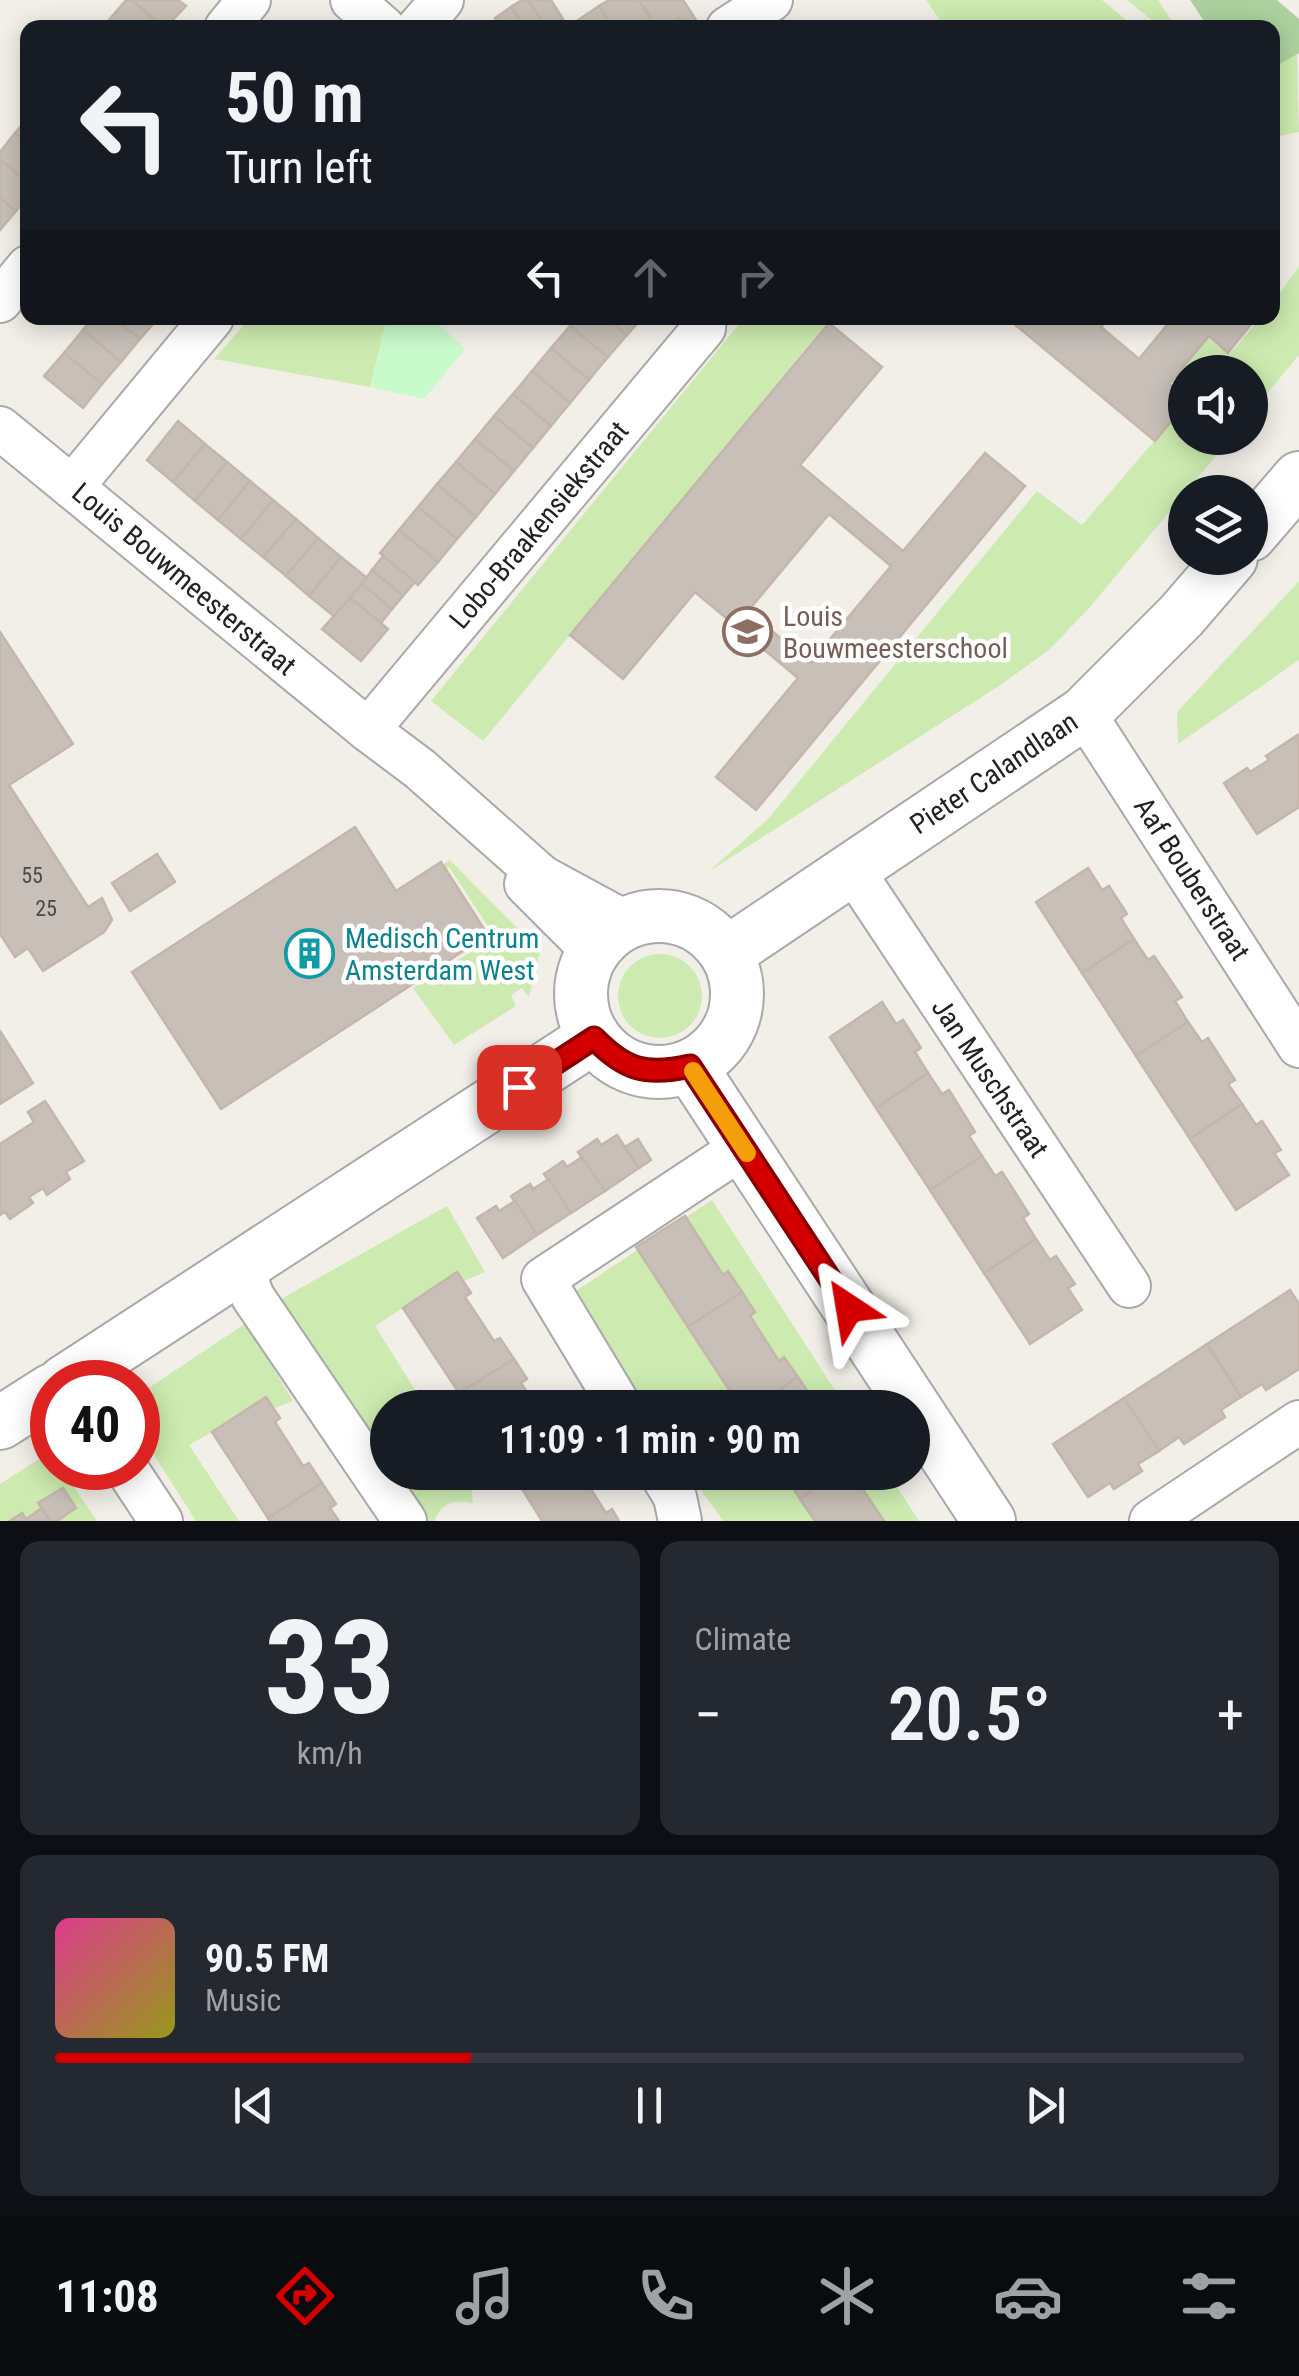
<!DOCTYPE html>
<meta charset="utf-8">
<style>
:root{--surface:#171b24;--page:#242831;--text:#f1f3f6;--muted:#9ea1a6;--line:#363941;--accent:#d40000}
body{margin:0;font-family:"Roboto Condensed",sans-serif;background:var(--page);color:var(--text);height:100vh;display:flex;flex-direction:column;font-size:38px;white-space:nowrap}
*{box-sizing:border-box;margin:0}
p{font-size:32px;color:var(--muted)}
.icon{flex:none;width:55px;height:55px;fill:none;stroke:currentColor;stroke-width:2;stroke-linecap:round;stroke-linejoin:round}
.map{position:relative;height:1521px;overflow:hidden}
.drawer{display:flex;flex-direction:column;gap:20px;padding:20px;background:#0d0f14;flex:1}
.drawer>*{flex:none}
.guide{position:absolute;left:20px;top:20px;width:1260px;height:305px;border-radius:20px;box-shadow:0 5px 25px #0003;background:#171b24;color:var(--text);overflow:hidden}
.controls{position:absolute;left:1168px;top:355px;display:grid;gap:20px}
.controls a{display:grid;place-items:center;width:100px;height:100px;border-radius:50%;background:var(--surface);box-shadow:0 5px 25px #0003;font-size:50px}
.speed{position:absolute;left:30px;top:1360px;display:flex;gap:20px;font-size:50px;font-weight:700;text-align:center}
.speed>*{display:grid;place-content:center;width:130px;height:130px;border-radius:50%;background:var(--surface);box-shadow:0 5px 25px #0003;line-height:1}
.speed .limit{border:15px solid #d22;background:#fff;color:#111}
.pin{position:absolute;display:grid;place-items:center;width:85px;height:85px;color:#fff;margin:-42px;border-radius:20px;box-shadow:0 5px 15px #0006}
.me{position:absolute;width:110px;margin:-55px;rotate:327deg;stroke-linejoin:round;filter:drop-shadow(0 0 8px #0008)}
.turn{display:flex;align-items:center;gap:35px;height:210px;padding:0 40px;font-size:45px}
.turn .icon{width:130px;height:130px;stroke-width:2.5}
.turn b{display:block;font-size:70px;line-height:85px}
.lanes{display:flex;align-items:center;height:95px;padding:0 40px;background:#0003;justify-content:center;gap:50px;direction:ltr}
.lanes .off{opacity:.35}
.big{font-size:75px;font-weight:600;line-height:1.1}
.drawer .widget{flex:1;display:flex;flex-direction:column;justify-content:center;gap:15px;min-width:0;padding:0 35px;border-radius:20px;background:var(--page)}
.drawer .dial{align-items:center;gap:0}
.dial b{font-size:130px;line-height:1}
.song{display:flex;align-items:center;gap:30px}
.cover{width:120px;height:120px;border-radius:15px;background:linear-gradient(135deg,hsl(330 70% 55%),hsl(60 70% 35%))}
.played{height:10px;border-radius:5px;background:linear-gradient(90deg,var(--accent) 35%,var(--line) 35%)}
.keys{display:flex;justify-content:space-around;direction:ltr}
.heat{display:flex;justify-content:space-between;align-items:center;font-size:55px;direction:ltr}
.drawer .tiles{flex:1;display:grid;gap:20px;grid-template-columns:1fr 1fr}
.widget:last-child{grid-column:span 2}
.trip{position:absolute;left:370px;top:1390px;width:560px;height:100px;border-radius:50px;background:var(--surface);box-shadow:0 5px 25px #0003;font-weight:600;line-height:100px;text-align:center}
.tab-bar{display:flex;height:160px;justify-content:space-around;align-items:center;background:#090b0e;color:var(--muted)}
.tab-bar .icon{width:70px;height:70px}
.tab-bar .on{color:var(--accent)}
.tab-bar b{font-size:45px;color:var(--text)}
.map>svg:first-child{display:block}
</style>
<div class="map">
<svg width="1299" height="1521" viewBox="0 0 1299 1521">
<rect width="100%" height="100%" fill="#f2efe9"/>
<g fill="#cdebb0">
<polygon points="926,0 1102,0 1135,27 945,27"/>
<polygon points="1127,0 1158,0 1176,27 1160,27"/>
<polygon points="1297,52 1299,132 1280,136 1273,125 1273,68"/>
<polygon points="1299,266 1299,355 1250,414 1250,372 1185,372 1185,392 1172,382 1208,338 1229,355 1260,318 1272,318 1273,303"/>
<polygon points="250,318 387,318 370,387 214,359"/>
<polygon points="744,318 831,318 483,741 431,701"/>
<polygon points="1185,405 1185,438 1231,438 1090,607 1049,650 999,686 708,872 769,818 1037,491 1082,525"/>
<polygon points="1299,581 1299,660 1178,744 1177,712"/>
<polygon points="450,860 540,951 529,997 522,988 511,995 516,1006 454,1045 413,988 495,937 449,867 404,895 401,891"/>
<circle cx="660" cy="996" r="42"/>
<polygon points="712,1200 846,1407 644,1407 567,1297"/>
<polygon points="447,1206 485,1272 403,1308 375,1326 426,1407 388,1408 387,1465 279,1300"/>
<polygon points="246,1323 293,1401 212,1432 189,1445 239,1521 196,1521 138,1430 138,1395"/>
<polygon points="52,1451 52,1468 61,1468 97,1521 0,1521 0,1484"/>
<path d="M392,1473h73l6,10 2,20c-20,-3 -30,-2 -39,18h-10z"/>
<polygon points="689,1473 888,1473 919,1521 723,1521"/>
</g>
<polygon fill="#add19e" points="1190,0 1277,0 1299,19 1299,53 1273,68 1272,28 1208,27"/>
<polygon fill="#c8facc" points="387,318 432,318 465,349 424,399 370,387"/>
<g fill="#c7bfb8" stroke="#c4b6ab" stroke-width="2.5" fill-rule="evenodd">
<polygon points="126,0 132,0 165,28 119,28 109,20"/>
<polygon points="132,0 178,0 186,6 165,28"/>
<polygon points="522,0 528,0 546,28 524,28 511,7"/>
<polygon points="528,0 551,0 563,19 546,28"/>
<polygon points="609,0 639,0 657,28 613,28 599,6"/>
<polygon points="639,0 683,0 696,20 686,27 679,18 664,28 657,28"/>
<polygon points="599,6 613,28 568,28 568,27"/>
<polygon points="511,7 524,28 501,28 495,18"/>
<polygon points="28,118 28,144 15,133"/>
<polygon points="15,133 28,144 28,182 0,160 0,152"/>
<polygon points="0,160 28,182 28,197 16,211 0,198"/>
<polygon points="0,198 16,211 0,230"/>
<polygon points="93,318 114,318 140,339 121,362 83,330"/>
<polygon points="114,318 158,318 140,339"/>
<polygon points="576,318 606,318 627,335 608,357 570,326"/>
<polygon points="606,318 642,318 627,335"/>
<polygon points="1007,318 1109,318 1101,327 1139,359 1172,319 1169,318 1256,318 1228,353 1209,336 1169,384 1185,397 1185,404 1155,441"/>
<path d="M829,323l53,44 -82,98 103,86 82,-98 40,33 -269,324 -40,-33 82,-99 -103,-86 -72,87 -53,-44zM829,514l62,52 -81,97 -62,-52z"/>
<polygon points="570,326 608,357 589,380 551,348"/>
<polygon points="83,330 121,362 102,384 64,353"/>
<polygon points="551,348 589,380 570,403 532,371"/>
<polygon points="64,353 102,384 83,408 44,376"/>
<polygon points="532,371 570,403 551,426 513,394"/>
<polygon points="513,394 551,426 533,448 494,416"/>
<polygon points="494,416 533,448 514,471 475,439"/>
<polygon points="178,421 205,444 173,482 147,460"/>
<polygon points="475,439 514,471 495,494 456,462"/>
<polygon points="205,444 227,462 195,501 173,482"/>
<polygon points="227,462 250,481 218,520 195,501"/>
<polygon points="456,462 495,494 476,517 437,484"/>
<polygon points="250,481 273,500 241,539 218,520"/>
<polygon points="437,484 476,517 457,539 418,507"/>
<polygon points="273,500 296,519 263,557 241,539"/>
<polygon points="418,507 457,539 438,562 399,530"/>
<polygon points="296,519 318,538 286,576 263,557"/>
<polygon points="399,530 438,562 418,585 380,553"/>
<polygon points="318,538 341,557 309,596 286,576"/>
<polygon points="383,556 415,582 403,596 372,570"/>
<polygon points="341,557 367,578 335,617 309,596"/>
<polygon points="372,570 403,596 392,609 362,584"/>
<polygon points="362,584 392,609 381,623 350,598"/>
<polygon points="350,598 388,629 361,661 322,629"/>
<polygon points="0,632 73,744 9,785 88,907 102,898 112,920 104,932 43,971 28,948 15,957 0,934"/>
<polygon points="1299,734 1299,807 1257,834 1224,783 1247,768 1250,772 1269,760 1266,756"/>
<polygon points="355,827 396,891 441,862 488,935 221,1109 132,972"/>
<polygon points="157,854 175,882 130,911 112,883"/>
<polygon points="1088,868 1102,890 1109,886 1127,914 1121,918 1134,939 1082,973 1036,902"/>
<polygon points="1134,939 1148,960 1154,956 1182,997 1175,1001 1188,1022 1136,1056 1082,973"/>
<polygon points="882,1002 896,1024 903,1020 921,1048 915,1052 928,1073 876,1108 830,1037"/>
<polygon points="1188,1022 1202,1042 1208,1038 1235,1080 1228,1084 1242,1104 1190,1139 1136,1056"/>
<polygon points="0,1031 33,1083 0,1104"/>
<polygon points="928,1073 942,1094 949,1090 975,1132 969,1136 982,1156 930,1190 876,1108"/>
<polygon points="45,1101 84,1161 66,1172 70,1179 47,1195 43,1188 29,1197 33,1203 10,1219 5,1212 0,1215 0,1144 34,1122 28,1112"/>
<polygon points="1242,1104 1256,1125 1262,1121 1281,1150 1274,1153 1289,1175 1236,1210 1190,1139"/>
<polygon points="617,1135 639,1168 605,1191 578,1152 597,1139 601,1145"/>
<polygon points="638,1139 651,1160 639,1168 625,1147"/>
<polygon points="982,1156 995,1176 1002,1172 1029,1214 1023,1218 1036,1239 984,1273 930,1190"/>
<polygon points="582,1157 605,1191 571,1213 544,1174 563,1161 567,1167"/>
<polygon points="549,1179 571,1213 537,1235 511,1196 530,1184 533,1189"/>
<polygon points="515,1201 537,1235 503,1258 477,1218 496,1206 499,1211"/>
<polygon points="685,1216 723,1275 728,1271 742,1292 688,1327 636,1247"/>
<polygon points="1036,1239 1050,1260 1056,1256 1075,1284 1068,1288 1082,1310 1030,1344 984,1273"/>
<polygon points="457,1272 471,1293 465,1297 494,1341 500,1338 514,1359 459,1393 403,1308"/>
<polygon points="1290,1290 1299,1304 1299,1369 1266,1390 1262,1384 1241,1397 1207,1344"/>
<polygon points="742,1292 755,1312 750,1316 762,1335 779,1361 784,1357 798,1377 752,1408 741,1408 688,1327"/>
<polygon points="1207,1344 1241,1397 1221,1410 1225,1417 1184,1444 1179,1437 1159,1451 1124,1398"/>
<polygon points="514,1359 527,1379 521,1383 537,1408 468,1408 459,1393"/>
<polygon points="798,1377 812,1398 806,1402 809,1408 752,1408"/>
<polygon points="266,1397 280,1418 275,1422 303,1466 309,1463 322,1483 268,1518 212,1432"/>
<polygon points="1124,1398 1159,1451 1138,1464 1142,1471 1114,1489 1110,1483 1088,1497 1053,1444"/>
<polygon points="526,1472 580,1472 606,1513 612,1509 619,1521 542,1521 516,1479"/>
<polygon points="783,1472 840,1472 800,1499"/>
<polygon points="840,1472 860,1472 867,1484 862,1488 884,1521 815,1521 800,1499"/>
<polygon points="322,1483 336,1504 330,1508 339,1521 270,1521 268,1518"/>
<polygon points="63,1488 76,1508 57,1521 50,1521 38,1503"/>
<polygon points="42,1508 50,1521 10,1521 22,1513 26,1519"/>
</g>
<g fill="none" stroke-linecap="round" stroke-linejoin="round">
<defs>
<g id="minor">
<polyline points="352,0 384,28"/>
<polyline points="226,28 249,0"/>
<polyline points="418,28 442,0"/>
<polyline points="728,28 771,0"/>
<polyline points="0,301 28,267"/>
<polyline points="0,428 368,730 420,769 542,877 625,922"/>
<polyline points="72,487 212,318"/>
<polyline points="1084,713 1299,1046"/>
<polyline points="368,730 704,328 705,318"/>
<polyline points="852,869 1129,1286"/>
<polyline points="526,884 593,951"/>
<polyline points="241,1266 253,1297 405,1521"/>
<polyline points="621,1408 543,1279 743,1147"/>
<polyline points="126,1468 161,1521"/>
<polyline points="660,1472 675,1497 680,1521"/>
<polyline points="1151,1521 1299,1422"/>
</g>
<g id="tertiary">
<polyline points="1250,535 1299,478"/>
<circle cx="659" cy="994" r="78"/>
<polyline points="727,953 1084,713 1181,616 1231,558"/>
<polyline points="690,1066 989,1521"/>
<polyline points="64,1382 594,1037"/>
<polyline points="0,1423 52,1390"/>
</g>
</defs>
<use href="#minor" stroke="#a9a9a9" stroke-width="46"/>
<use href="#tertiary" stroke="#a9a9a9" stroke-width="56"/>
<use href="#minor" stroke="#fff" stroke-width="42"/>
<use href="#tertiary" stroke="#fff" stroke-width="52"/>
</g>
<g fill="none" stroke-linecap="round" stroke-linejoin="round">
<defs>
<path id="route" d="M519,1087l75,-49c31,32 52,38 96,28l159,242"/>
</defs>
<use href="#route" stroke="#8a0000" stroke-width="25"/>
<use href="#route" stroke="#d40000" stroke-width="18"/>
<polyline stroke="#f59e0b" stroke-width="18" points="693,1071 747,1153"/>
</g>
<defs>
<symbol id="school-ring" viewBox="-11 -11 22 22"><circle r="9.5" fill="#fff" stroke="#8d6e63" stroke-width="1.5"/><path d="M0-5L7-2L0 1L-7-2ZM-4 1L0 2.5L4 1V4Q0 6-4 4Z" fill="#8d6e63"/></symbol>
<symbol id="building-ring" viewBox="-11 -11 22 22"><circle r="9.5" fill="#fff" stroke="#0f9aa8" stroke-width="1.5"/><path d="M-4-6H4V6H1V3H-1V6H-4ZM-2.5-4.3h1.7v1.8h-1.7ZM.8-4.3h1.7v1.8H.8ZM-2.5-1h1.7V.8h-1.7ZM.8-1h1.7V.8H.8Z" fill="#0f9aa8"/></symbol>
</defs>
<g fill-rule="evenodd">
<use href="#school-ring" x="720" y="604" width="55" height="55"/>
<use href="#building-ring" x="282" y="926" width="55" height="55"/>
</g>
<g text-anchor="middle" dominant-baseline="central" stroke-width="9" stroke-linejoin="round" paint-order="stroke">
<g font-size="22" fill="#4b4948">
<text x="32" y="875">55</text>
<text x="46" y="908">25</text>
</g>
<g font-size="28" fill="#222" stroke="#fff">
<text transform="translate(539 525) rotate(-50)">Lobo-Braakensiekstraat</text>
<text transform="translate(184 579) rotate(40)">Louis Bouwmeesterstraat</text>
<text transform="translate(994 773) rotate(-34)">Pieter Calandlaan</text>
<text transform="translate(1192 879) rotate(57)">Aaf Bouberstraat</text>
<text transform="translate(990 1078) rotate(56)">Jan Muschstraat</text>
</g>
<g font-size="28" fill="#785e54" stroke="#fff" text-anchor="start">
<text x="783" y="616">Louis<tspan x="783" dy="32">Bouwmeesterschool</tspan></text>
</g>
<g font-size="28" fill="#0d838f" stroke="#fff" text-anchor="start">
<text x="345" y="938">Medisch Centrum<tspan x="345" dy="32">Amsterdam West</tspan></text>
</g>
</g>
</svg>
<div class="controls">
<a><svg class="icon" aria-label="sound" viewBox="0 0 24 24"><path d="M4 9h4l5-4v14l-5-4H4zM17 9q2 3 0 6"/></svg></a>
<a><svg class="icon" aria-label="layers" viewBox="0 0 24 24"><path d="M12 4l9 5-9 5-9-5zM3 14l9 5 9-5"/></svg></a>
</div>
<div class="speed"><div class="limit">40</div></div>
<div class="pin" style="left:519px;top:1087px;background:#d93025"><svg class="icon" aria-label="arrive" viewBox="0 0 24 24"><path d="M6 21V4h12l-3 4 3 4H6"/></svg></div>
<svg class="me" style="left:849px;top:1308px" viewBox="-20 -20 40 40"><path d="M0-17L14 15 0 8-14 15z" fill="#d40000" stroke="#fff" stroke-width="4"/></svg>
<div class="trip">11:09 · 1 min · 90 m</div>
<div class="guide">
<div class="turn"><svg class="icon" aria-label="left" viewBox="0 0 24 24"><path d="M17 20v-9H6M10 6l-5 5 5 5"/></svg><div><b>50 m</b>Turn left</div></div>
<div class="lanes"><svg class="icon" aria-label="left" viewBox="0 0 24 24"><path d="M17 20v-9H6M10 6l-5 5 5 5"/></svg><svg class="icon off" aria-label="ahead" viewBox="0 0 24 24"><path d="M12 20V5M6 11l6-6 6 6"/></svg><svg class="icon off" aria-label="right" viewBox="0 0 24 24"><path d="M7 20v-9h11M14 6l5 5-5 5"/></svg></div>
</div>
</div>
<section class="drawer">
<div class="tiles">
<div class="widget dial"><b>33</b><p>km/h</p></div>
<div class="widget"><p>Climate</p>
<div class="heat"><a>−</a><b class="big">20.5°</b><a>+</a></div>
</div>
<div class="widget">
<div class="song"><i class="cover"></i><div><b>90.5 FM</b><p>Music</p></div></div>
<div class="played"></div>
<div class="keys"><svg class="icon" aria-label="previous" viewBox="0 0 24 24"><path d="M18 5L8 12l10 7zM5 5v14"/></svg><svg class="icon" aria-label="pause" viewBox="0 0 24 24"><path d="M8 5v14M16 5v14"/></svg><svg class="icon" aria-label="next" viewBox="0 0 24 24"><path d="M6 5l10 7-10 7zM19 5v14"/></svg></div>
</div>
</div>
</section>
<nav class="tab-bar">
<b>11:08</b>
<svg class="icon on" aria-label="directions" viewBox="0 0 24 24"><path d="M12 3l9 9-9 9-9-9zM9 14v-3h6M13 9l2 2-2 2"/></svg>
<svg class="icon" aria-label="music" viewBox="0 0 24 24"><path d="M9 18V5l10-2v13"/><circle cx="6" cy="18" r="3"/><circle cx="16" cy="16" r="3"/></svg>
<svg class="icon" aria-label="phone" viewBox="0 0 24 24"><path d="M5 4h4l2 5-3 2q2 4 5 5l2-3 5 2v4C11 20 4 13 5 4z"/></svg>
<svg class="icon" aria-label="climate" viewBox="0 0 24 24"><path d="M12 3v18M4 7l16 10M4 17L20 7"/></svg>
<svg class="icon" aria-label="car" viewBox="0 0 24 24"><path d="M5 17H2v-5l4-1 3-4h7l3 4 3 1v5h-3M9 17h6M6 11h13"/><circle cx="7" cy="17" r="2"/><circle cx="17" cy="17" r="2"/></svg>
<svg class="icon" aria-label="filters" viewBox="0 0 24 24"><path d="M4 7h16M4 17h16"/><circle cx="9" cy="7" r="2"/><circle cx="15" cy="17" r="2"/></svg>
</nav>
